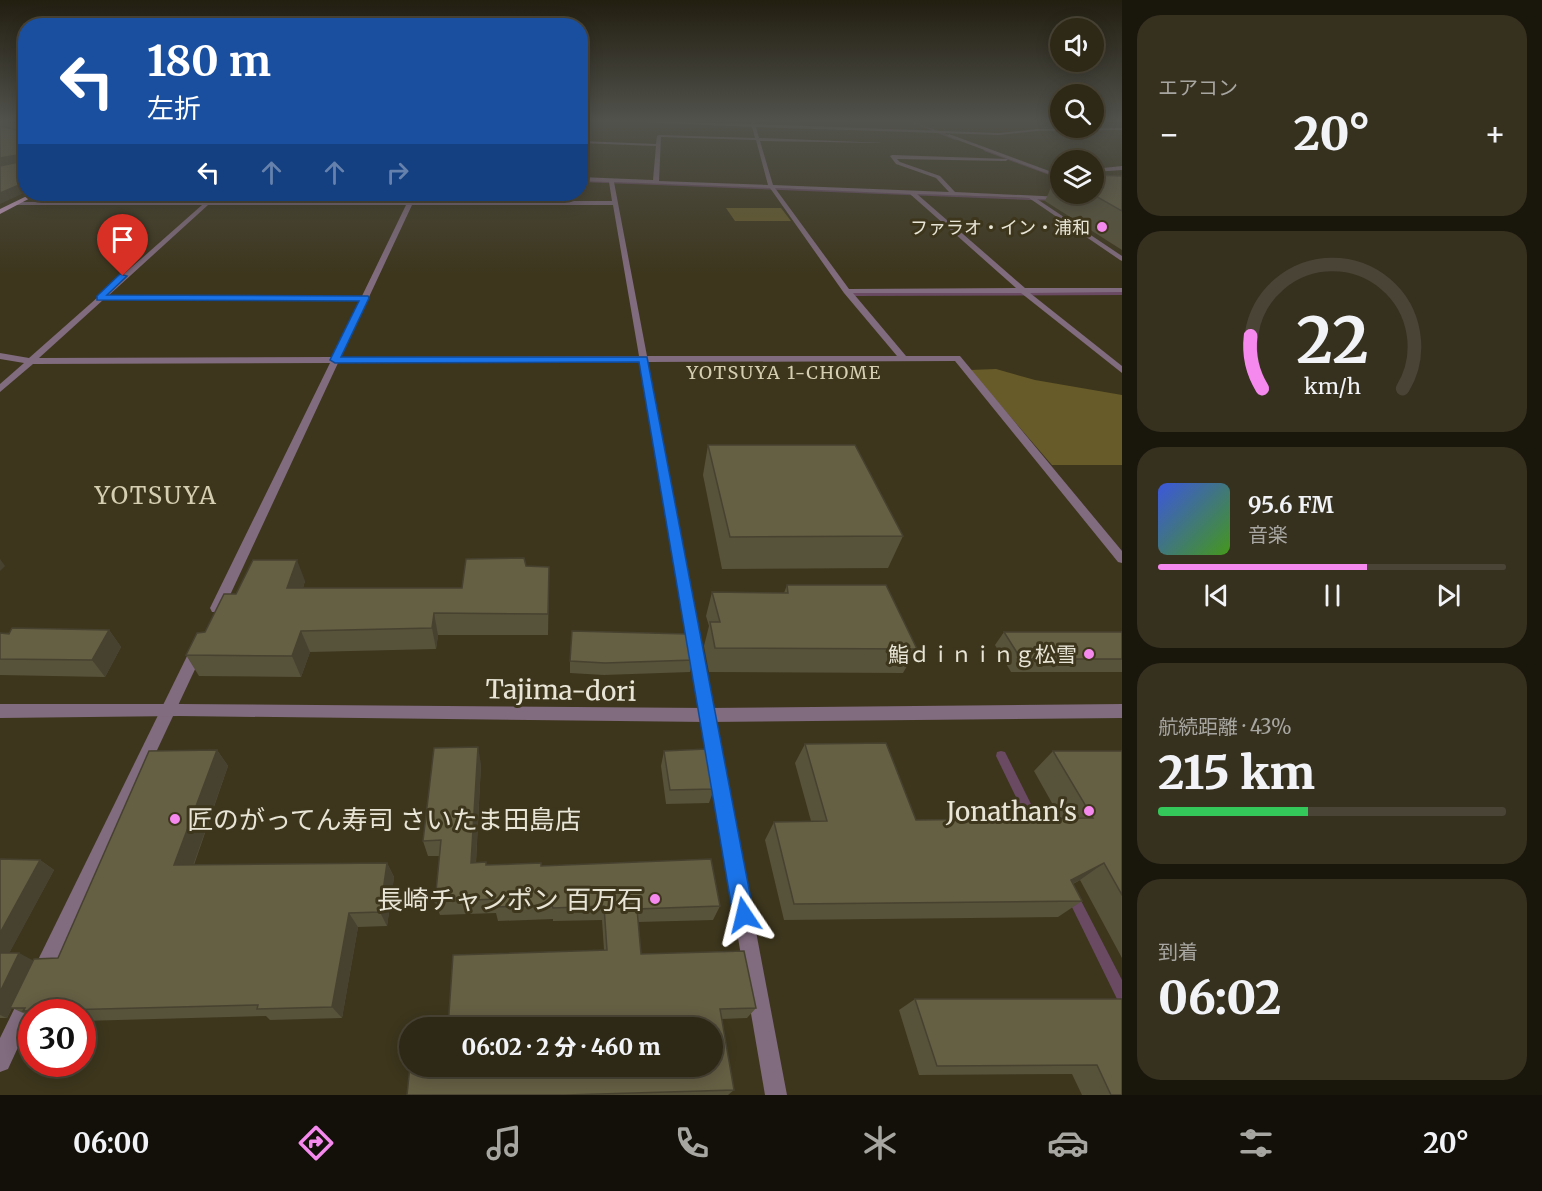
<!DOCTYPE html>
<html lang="ja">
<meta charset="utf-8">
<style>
:root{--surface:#2e2816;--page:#36301f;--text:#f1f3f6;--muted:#a7a6a1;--line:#494435;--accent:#f689ee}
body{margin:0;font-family:Merriweather,"Noto Sans JP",serif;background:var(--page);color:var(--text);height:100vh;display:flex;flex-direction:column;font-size:22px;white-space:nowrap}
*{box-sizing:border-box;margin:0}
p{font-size:20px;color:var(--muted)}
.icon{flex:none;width:33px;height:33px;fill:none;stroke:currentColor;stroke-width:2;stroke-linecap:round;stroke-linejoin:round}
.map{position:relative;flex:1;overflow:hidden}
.side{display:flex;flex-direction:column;gap:15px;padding:15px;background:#19160c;width:420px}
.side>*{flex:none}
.banner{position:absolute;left:18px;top:18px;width:570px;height:183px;border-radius:24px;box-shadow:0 3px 15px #0003,0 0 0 2px var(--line);background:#1a4fa0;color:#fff;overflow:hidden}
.fabs{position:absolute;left:1050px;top:18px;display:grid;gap:12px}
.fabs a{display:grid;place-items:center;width:54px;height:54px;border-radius:50%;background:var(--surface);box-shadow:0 3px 15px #0003,0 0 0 2px var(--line);font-size:30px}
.speed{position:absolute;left:18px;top:999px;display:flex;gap:12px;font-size:30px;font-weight:700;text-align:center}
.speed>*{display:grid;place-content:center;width:78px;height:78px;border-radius:50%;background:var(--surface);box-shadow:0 3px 15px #0003,0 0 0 2px var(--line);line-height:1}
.speed .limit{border:9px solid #d22;background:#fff;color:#111}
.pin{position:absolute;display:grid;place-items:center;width:51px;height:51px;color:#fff;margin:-62px -26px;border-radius:50% 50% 50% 0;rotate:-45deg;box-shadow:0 0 6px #0007}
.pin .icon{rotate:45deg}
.me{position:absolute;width:66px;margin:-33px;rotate:350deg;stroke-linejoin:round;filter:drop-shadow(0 0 4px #0008)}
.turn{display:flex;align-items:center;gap:21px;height:126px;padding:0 30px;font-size:27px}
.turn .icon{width:78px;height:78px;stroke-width:2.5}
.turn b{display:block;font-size:42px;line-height:51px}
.lanes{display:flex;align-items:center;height:57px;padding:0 30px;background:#0003;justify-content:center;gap:30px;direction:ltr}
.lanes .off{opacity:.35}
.big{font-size:45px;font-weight:800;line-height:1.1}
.side .widget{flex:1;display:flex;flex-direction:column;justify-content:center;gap:9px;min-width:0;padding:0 21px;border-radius:24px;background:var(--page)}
.side .dial{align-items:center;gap:0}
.dial svg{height:156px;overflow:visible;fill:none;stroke:var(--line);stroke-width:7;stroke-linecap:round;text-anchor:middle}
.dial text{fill:var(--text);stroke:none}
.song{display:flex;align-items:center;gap:18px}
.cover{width:72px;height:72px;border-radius:9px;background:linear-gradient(135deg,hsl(230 70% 55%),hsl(100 70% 35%))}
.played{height:6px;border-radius:3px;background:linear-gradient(90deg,var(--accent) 60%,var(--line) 60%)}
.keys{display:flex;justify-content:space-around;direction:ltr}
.heat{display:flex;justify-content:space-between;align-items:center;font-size:33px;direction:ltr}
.charge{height:9px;border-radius:4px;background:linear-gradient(90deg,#34c759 43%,var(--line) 0)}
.trip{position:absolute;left:399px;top:1017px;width:324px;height:60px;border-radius:30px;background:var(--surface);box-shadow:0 3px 15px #0003,0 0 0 2px var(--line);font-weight:800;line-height:60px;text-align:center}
.tabs{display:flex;height:96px;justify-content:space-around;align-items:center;background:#121009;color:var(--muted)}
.tabs .icon{width:42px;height:42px}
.tabs .on{color:var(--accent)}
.tabs b{font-size:27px;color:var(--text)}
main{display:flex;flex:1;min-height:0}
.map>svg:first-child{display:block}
</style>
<main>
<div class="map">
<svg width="1122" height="1095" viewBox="0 0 1122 1095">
<rect width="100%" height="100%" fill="#3d361d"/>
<g fill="#675b2a">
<polygon points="726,208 781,208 791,221 735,221"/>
<polygon points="996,369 1035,380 1122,395 1122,465 1052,465 970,370"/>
</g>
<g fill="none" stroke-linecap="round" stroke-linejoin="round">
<g fill="#694a62" fill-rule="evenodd">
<polygon points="910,120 957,138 958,139 955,140 905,120"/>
<polygon points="984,149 1060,177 1060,179 984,151"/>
<polygon points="580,180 1056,199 1058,200 1056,201 580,182"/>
<polygon points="1122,291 1122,295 854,296 851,294 854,292"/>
<polygon points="1001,751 1005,752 1043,828 1041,832 1037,834 1033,832 996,756 997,752"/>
<polygon points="1072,889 1076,891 1122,980 1122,1001 1117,999 1068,899 1066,895 1068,891"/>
</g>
<g fill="#816b7e" fill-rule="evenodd">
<path d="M594,120l157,4 -1,-4h4l1,4 244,9 37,-4 86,-1v2l-86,1 -37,4 -243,-8 3,11 126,5 -125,-2 13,44 176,7 -13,-14 -40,-14 -6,-8 2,-1 116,4 -2,2 -109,-2 3,3 40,14 15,16 108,5 -2,3 -24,-1 85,57v5l-2,-1 -91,-62 -112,-4 108,94h97v4l-92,1 92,73v7l-101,-80h-168l53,63h54l162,195v12l-4,-1 -163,-201 -307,1 139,733h-22l-126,-733 -301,1 -114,245 -2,4h-10l-2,-4 120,-245 -297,1 -33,28v-8l24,-21 -24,-4v-6l29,5 173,-153h-185l-2,-3 191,-1 8,-7h6l-8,7h400l-3,-19 -29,-1v-4l73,3 3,-34 -76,-3v-2l76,3 1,-8 2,-1 96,3 -3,-11zM661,137l95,3 12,45 -109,-4zM614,182l156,6 74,105 53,63h-250zM775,188l135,6 106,94 -167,1zM208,205h198l-44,91h-254zM412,205h201l26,151 -298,1zM103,300h257l-28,57 -293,1z"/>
<polygon points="949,134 1060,175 1060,178 947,136"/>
<polygon points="1122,166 1122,170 1094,172 1094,169"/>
<polygon points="198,642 203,644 205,648 49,980 42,983 35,980 32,973 35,966 191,648 193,644"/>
<polygon points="29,990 36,993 39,1000 34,1012 32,1012 32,1017 8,1069 0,1072 0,1038 22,993"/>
</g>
<polygon fill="#816b7e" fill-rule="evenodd" points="0,704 179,704 707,708 1122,704 1122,718 707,722 179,716 0,718"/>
<polygon fill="#ca9dc5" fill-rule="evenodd" points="31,194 38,194 0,214 0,209"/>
</g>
<g fill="#57523a">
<polygon points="0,120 26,120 0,204"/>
<polygon points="1057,174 1060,174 1060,194 1094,194 1122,176 1122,250 1045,201"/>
<polygon points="708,445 903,536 888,568 722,569 703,475"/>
<polygon points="526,566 549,567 548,635 438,635 436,649 310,652 301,677 199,676 186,655 236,594 305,581 303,588 462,588"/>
<polygon points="787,585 917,649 903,673 709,672 704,646 709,626 706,616 712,592 784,593"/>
<polygon points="109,630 121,647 105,677 0,675 0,633"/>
<polygon points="1004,632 1122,632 1122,672 1011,672 995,645"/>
<polygon points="693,660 690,672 604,675 570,673 570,661"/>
<polygon points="805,744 916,820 1061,819 1034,771 1053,751 1122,751 1122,958 1080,880 1073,884 1082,901 1058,917 784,920 765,840 774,822 811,821 795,763"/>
<polygon points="217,750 228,766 194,865 387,863 394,877 387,926 358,927 342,1018 270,1020 266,1016 82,1021 82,1012 32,1012 32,1017 12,1008 7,1018 0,1018 0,859 40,860 54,870 9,953 33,961 58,958"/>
<polygon points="664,751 714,789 709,803 666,804 661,766"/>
<polygon points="481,764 476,863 486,865 541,866 720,906 713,920 638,922 641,954 756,1008 747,1018 722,1019 734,1090 728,1095 407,1095 604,950 602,920 553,921 553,919 498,921 496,913 440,915 435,902 440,856 428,856 423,841"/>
<polygon points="915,999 1122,999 1122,1095 1082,1095 1072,1074 919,1075 899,1010"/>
</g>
<g fill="#474230">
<polygon points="24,154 26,163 0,167 0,158"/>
<polygon points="26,182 26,192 0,204 0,193"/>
<polygon points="0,559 5,566 0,571"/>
<polygon points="297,560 305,581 296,610 287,588"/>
<polygon points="549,567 549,588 548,635 548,614"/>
<polygon points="434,613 438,635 436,649 432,628"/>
<polygon points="109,630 121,647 105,677 92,660"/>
<polygon points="301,631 310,652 301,677 292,656"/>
<polygon points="478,747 481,764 475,878 471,863"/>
<polygon points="217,750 228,766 188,880 174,865"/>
<polygon points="40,860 54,870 5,961 0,958 0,933"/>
<polygon points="387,863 394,877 387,926 380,912"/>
<polygon points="1104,863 1080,880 1048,896 1071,880"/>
<polygon points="349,913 358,927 342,1018 332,1007"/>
<polygon points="19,953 34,961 7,1018 0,1015 0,992"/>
</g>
<g fill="#655f44" stroke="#474230" stroke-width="1.5">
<polygon points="4,120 26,120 26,182 0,193 0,166 22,161 24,154 0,158 0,126 22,131 24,125"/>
<polygon points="1094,175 1122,176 1122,211 1092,194 1094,194"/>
<polygon points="708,445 855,445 903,536 730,537"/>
<polygon points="524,558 526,566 549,567 548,614 434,613 432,628 301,631 292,656 186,655 197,633 205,632 224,594 236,594 253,560 297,560 287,588 462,588 466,559"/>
<polygon points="787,585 886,585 917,649 715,648 710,622 720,622 712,592 788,593"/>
<polygon points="12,628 109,630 92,660 0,659 0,633 9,634"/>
<polygon points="572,631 688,634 693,660 605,663 570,661"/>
<polygon points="1004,632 1122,632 1122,659 1021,659"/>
<polygon points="886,743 916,820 1093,818 1053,751 1122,751 1122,895 1104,863 1071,880 1082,901 794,904 774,822 827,821 805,744"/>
<polygon points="478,747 471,863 486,862 486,865 541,863 541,866 711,859 720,906 637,909 641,954 744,951 756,1008 720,1009 734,1090 566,1095 407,1095 410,1066 712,1066 712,1028 448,1028 453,955 607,950 604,906 553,908 552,905 495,907 495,899 435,902 441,840 423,841 434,748"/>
<polygon points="706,749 714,789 670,790 664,751"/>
<polygon points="217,750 174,865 387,863 380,912 349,913 332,1007 257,1009 258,1005 23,1011 25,1008 10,1008 34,959 58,958 149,751"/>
<polygon points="0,859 40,860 0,933"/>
<polygon points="0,953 19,953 0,992"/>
<polygon points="915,999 1122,999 1122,1095 1111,1095 1097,1065 937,1066"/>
</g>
<linearGradient id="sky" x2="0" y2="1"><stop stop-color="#221e10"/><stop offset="0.44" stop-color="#51524c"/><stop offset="1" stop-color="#51524c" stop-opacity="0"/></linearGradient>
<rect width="1122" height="274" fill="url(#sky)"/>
<polygon fill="#1a73e8" stroke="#114b97" stroke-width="1.5" points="120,274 127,276 107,295 368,296 369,298 341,357 647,357 754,915 751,922 744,925 736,922 733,915 639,362 335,363 330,360 359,301 97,300 97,296"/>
<g fill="#f689ee" stroke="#3d361d" stroke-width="2">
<circle cx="1102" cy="227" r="6"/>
<circle cx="1089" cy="654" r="6"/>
<circle cx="1089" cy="811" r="6"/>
<circle cx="175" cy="819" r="6"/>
<circle cx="655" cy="899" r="6"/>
</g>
<g text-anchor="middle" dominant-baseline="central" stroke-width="6" stroke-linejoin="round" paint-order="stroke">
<g font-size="18" fill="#e8e5d6" stroke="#3d361d" text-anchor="end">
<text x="1090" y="227">ファラオ・イン・浦和</text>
</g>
<g font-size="18" letter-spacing="1.5" fill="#d6ceb0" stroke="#3d361d">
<text x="784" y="372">YOTSUYA 1-CHOME</text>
</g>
<g font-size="21" fill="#e8e5d6" stroke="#3d361d" text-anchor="end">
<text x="1077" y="654">鮨ｄｉｎｉｎｇ松雪</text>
</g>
<g font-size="24" letter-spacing="1.5" fill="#d6ceb0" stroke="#3d361d">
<text x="156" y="495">YOTSUYA</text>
</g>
<g font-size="26" fill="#e8e5d6" stroke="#3d361d">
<text transform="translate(561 690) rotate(1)">Tajima-dori</text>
</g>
<g font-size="26" fill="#e8e5d6" stroke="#3d361d" text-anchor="end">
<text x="1077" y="811">Jonathan's</text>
<text x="187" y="819" text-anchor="start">匠のがってん寿司 さいたま田島店</text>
<text x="643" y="899">長崎チャンポン 百万石</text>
</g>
</g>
</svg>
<div class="fabs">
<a><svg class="icon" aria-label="sound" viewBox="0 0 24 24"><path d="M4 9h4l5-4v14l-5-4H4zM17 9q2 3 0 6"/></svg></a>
<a><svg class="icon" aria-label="search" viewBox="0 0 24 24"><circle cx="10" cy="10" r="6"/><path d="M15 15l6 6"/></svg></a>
<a><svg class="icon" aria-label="layers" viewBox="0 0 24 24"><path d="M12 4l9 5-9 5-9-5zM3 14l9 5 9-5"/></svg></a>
</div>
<div class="speed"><div class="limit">30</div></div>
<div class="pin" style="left:123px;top:276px;background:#d93025"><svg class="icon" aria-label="arrive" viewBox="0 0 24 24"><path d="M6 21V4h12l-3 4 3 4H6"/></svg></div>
<svg class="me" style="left:744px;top:915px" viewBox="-20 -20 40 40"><path d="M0-17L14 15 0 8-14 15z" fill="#1a73e8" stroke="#fff" stroke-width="4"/></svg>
<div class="trip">06:02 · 2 分 · 460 m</div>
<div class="banner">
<div class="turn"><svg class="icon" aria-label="left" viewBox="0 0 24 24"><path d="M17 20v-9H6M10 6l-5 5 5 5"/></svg><div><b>180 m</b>左折</div></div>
<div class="lanes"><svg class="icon" aria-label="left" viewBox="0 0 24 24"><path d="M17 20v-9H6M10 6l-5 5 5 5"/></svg><svg class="icon off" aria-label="ahead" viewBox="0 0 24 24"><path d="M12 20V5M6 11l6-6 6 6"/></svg><svg class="icon off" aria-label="ahead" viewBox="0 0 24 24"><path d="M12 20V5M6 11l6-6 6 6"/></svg><svg class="icon off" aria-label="right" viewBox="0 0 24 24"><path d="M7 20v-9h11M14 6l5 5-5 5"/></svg></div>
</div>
</div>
<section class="side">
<div class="widget"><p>エアコン</p>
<div class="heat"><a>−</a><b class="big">20°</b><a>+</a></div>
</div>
<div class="widget dial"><svg viewBox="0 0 100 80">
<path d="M14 69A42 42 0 1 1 86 69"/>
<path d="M14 69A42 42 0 0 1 8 42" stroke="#f689ee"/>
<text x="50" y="56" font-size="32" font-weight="700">22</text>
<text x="50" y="72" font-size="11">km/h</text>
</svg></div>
<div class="widget">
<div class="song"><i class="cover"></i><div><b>95.6 FM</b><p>音楽</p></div></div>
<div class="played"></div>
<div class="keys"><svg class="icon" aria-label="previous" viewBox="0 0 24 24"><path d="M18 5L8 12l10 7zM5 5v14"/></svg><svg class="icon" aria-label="pause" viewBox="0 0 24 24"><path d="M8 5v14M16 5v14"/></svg><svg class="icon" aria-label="next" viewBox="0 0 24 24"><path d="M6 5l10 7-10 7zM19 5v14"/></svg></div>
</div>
<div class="widget"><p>航続距離 · 43%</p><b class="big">215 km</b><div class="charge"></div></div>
<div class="widget"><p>到着</p><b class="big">06:02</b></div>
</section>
</main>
<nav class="tabs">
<b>06:00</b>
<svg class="icon on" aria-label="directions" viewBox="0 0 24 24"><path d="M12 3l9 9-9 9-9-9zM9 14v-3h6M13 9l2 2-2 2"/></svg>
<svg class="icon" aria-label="music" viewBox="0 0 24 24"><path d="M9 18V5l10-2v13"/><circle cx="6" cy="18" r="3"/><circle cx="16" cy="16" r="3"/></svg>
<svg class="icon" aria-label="phone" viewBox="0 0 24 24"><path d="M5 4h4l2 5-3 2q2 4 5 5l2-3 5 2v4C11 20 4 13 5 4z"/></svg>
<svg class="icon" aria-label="climate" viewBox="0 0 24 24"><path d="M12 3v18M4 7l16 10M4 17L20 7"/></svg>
<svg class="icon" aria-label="car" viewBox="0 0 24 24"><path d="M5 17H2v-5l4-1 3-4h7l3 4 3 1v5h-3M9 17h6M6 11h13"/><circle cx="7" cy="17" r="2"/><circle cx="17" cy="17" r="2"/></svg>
<svg class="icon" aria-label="filters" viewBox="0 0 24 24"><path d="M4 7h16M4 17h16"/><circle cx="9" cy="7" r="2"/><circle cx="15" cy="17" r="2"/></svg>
<b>20°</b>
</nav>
